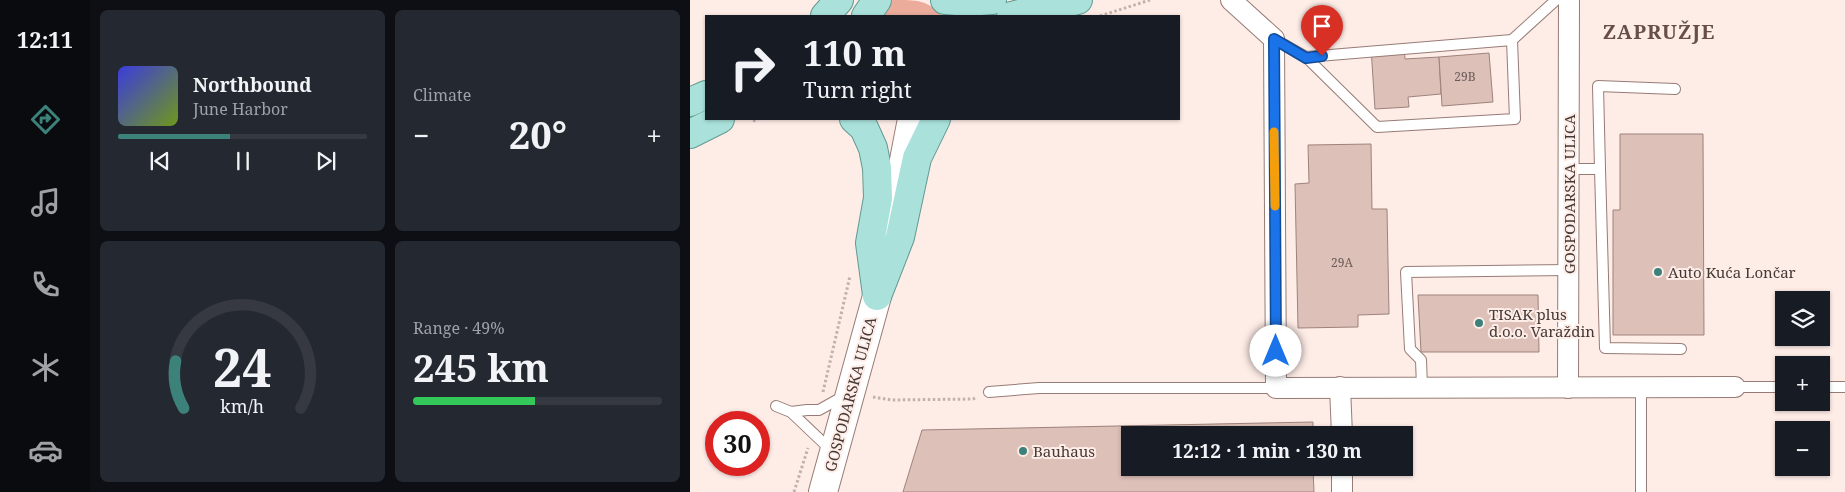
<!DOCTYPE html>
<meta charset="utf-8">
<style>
:root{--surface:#171b24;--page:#242831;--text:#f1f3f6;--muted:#9ea1a6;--line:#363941;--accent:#3c827a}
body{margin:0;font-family:"Noto Serif",serif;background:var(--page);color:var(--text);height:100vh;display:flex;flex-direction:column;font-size:19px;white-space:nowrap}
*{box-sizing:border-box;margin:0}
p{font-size:16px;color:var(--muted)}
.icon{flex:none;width:28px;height:28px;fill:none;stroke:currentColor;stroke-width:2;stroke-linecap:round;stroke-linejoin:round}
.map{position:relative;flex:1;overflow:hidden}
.panel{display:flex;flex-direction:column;gap:10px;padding:10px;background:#0d0f14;width:600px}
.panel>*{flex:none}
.hud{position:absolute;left:15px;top:15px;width:475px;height:105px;border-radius:0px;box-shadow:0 1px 4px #0004;background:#171b24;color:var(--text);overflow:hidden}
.tools{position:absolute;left:1085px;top:291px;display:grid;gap:10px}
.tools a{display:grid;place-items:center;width:55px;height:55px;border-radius:0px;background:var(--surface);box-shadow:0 1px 4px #0004;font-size:25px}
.speed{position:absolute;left:15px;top:411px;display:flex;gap:10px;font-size:25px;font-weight:700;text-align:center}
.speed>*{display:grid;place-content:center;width:65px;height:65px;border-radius:50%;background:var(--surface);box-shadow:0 1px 4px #0004;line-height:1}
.speed .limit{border:8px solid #d22;background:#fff;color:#111}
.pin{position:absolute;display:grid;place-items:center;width:42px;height:42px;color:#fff;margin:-51px -21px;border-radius:50% 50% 50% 0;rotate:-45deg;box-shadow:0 0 5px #0007}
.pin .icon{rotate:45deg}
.me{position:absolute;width:55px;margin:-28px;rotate:0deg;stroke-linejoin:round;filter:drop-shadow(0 0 4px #0008)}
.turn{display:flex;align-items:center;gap:18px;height:105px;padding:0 15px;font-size:22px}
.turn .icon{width:65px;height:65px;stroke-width:2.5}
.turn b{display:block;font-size:35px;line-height:42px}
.big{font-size:38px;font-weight:700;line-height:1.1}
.panel .tile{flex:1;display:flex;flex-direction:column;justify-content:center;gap:8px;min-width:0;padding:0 18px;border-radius:8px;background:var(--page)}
.panel .dial{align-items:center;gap:0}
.dial svg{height:130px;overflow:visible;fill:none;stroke:var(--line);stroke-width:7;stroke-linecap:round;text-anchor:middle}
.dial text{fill:var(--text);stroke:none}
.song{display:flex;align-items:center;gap:15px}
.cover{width:60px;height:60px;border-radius:8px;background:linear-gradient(135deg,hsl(240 70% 55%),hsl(80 70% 35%))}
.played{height:5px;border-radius:2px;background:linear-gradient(90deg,var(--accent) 45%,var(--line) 45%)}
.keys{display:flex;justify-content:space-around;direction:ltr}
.heat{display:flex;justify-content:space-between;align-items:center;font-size:28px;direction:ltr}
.charge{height:8px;border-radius:4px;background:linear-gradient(90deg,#34c759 49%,var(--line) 0)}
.panel .tiles{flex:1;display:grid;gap:10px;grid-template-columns:repeat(2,1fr)}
.trip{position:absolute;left:431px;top:426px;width:292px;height:50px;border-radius:0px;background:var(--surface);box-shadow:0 1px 4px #0004;font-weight:700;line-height:50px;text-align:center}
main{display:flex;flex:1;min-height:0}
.tabs{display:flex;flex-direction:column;width:90px;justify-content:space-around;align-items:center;background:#090b0e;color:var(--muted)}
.tabs .icon{width:35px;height:35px}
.tabs .current{color:var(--accent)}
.tabs b{font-size:22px;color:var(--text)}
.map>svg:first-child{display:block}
</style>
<main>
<nav class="tabs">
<b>12:11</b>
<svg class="icon current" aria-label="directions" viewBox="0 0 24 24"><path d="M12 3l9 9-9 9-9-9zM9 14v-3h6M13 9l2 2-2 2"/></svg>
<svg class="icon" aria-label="music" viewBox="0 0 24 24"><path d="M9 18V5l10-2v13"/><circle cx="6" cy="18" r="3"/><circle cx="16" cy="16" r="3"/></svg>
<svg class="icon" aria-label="phone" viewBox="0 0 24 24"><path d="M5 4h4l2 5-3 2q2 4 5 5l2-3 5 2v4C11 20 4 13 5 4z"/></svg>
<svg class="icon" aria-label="climate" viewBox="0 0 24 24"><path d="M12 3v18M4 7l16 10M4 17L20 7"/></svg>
<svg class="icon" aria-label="car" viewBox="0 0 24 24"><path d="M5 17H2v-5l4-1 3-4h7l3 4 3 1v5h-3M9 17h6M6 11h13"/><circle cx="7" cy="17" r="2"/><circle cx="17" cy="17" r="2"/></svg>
</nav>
<section class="panel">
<div class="tiles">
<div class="tile">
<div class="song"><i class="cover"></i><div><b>Northbound</b><p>June Harbor</p></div></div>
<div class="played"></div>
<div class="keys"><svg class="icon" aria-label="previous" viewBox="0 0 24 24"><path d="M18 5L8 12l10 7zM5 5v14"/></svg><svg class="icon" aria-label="pause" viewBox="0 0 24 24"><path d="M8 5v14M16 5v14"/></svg><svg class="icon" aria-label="next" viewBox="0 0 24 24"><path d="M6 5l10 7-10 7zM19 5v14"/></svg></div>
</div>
<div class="tile"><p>Climate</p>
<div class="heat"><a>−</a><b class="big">20°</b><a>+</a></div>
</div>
<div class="tile dial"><svg viewBox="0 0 100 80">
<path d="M14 69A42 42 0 1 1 86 69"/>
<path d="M14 69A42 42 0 0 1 9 40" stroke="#3c827a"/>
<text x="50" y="56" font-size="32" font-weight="700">24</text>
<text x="50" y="72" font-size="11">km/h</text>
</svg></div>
<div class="tile"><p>Range · 49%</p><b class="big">245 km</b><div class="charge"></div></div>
</div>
</section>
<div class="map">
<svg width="1155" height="492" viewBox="0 0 1155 492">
<rect width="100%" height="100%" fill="#feece7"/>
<path fill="#ebac9c" d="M203,0c24,0 35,0 49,16h-66l9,-12z"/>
<g fill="#ddc0b8" stroke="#9e837c">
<polygon points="714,45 715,59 749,57 751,94 718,97 719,107 685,109 681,48"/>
<polygon points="799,53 803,102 752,106 749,57"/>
<polygon points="930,134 1013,134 1014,335 923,335 923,210 930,210"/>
<polygon points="681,144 682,209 697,209 699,314 668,315 668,327 608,328 605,184 619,183 618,145"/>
<polygon points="728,295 848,295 849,352 731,352"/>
<polygon points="623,422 623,435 440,435 440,468 623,468 624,492 213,492 232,430"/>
</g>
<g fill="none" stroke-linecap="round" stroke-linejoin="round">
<defs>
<g id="lane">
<polyline points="584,39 616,57 822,40 866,0"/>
<polyline points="616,57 687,127 825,119 822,40"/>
<polyline points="879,169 910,169 908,86 985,89"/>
<polyline points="910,169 915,348 991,349"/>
<polyline points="732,387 731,360 720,349 716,272 879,270"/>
<polyline points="1045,387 1094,387"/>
<polyline points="1131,387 1155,387"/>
<polyline points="299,392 349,388 586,388"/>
<polyline points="86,406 101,412 141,450"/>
<polyline points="101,412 117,410 129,410 154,396"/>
<polyline points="951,492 951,388"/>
</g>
<g id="street">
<polyline points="541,0 584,39 586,388 1045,387"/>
<polyline points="650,387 652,435"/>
<polyline points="878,388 879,0"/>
<polyline points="652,468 652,492"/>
</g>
<g id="secondary">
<polyline points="209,186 222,119"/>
<polyline points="198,236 199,183"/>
<polyline points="133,492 187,296 191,272"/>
</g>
<g id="primary">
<polyline points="255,0 278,2 302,0"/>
<polyline points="135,16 149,0"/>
<polyline points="176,16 187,0"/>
<polyline points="321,16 388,0"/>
<polyline points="0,102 16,95"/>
<polyline points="164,119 174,128 183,148 187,168 188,198 180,243 187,295"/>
<polyline points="0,134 30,119"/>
<polyline points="187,296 210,237 227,158 246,119"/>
</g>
</defs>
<use href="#lane" stroke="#977c75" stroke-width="12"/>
<use href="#street" stroke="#977c75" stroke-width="22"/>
<use href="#secondary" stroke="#977c75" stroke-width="30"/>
<use href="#primary" stroke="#629a92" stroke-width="30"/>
<g stroke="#c0b1ac" stroke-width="3" stroke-dasharray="2.5 2.5" stroke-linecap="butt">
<polyline points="410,16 460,0"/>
<polyline points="63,121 68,119"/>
<polyline points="133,392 160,276"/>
<polyline points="183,397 202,400 283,399 287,397"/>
<polyline points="104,492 118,448"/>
</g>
<use href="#lane" stroke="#fff" stroke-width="10"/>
<use href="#street" stroke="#fff" stroke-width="20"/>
<use href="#secondary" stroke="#fff" stroke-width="28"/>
<use href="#primary" stroke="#aae2db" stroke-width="28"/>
</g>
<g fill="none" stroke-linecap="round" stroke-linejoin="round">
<defs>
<polyline id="route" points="586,351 584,39 616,58 632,56"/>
</defs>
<use href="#route" stroke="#114b97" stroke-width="12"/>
<use href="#route" stroke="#1a73e8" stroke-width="9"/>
<polyline stroke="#f59e0b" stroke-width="9" points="584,132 585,206"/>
</g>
<g fill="#3c827a" stroke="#feece7" stroke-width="2">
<circle cx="968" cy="272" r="5"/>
<circle cx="789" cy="323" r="5"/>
<circle cx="333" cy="451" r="5"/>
</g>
<g text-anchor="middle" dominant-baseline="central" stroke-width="4" stroke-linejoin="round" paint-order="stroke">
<g font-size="12" fill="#6a5b56">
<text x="775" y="76">29B</text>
<text x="652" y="262">29A</text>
</g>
<g font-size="15" fill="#443936" stroke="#feece7">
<text transform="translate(879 194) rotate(-90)">GOSPODARSKA ULICA</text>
<text transform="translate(160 394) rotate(-75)">GOSPODARSKA ULICA</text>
</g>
<g font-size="15" fill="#443936" stroke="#feece7" text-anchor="start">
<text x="978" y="272">Auto Kuća Lončar</text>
<text x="799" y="314">TISAK plus<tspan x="799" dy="17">d.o.o. Varaždin</tspan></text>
<text x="343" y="451">Bauhaus</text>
</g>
<g font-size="20" font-weight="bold" letter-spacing="1" fill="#674f48" stroke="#feece7">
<text x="969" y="31">ZAPRUŽJE</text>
</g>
</g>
</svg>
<div class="tools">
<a><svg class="icon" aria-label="layers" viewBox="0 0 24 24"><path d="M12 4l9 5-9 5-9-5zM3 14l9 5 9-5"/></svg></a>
<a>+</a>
<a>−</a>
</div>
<div class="speed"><div class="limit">30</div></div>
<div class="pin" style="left:632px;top:56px;background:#d93025"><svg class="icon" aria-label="arrive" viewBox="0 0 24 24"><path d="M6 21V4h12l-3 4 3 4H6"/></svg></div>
<svg class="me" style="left:586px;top:351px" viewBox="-20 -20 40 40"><circle r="19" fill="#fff"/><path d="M0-13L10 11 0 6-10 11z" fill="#1a73e8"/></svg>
<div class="trip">12:12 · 1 min · 130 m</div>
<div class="hud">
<div class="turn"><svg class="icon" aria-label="right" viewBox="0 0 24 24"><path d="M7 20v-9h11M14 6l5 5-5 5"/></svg><div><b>110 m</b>Turn right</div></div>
</div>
</div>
</main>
